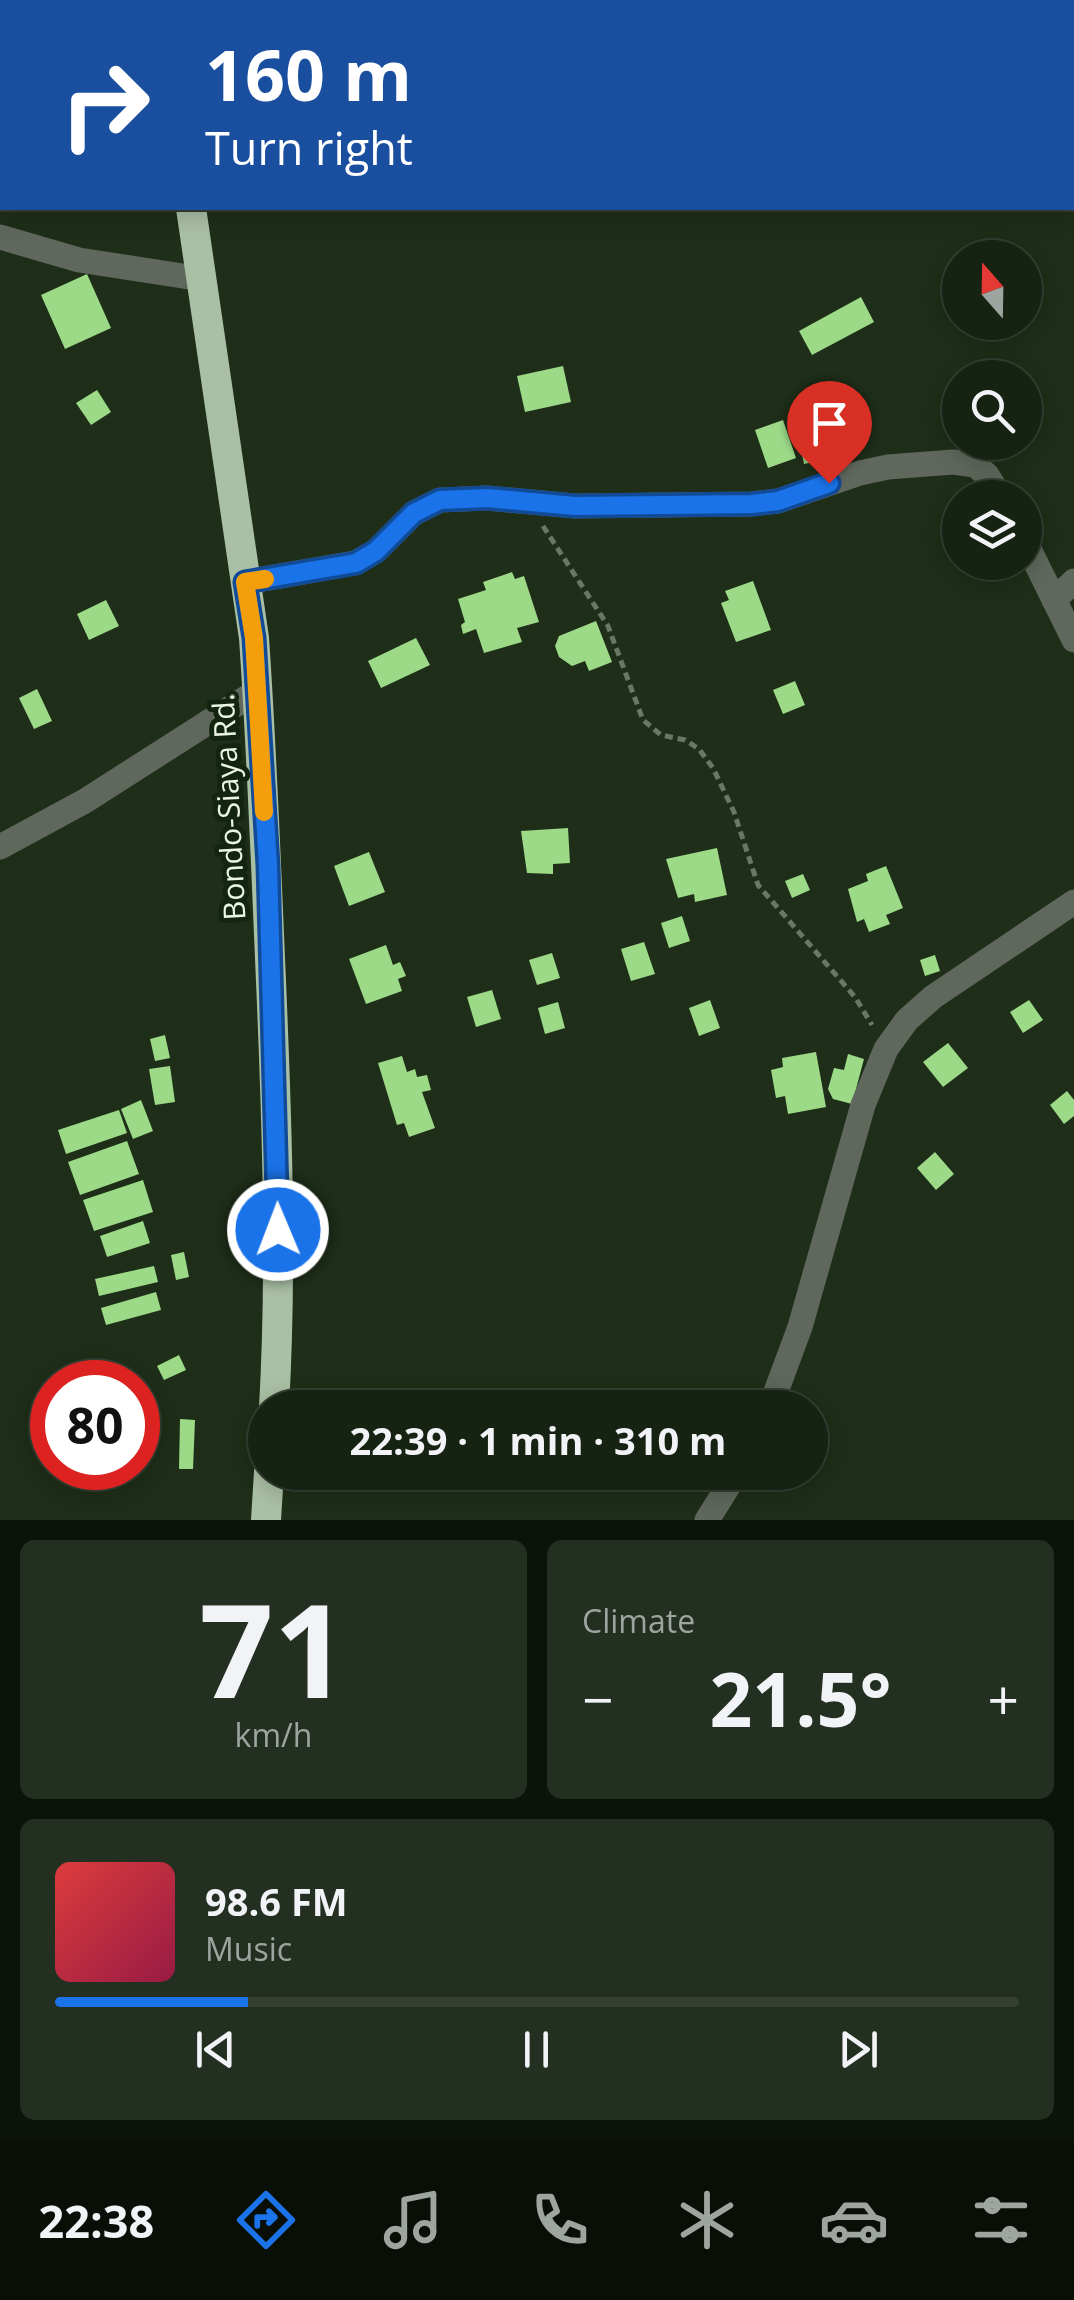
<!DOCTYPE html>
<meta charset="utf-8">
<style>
:root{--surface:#162212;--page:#232f20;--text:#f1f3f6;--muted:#9ea49f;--line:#353f32;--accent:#1a73e8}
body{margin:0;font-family:"Open Sans",sans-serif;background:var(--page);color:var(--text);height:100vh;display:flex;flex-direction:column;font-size:38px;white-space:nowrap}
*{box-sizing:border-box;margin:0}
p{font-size:32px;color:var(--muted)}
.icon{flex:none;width:55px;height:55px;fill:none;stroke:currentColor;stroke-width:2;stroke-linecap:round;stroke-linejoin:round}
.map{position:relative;height:1520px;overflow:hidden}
.details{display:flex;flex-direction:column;gap:20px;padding:20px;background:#0c130a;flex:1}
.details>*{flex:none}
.top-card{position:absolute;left:0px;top:0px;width:1075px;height:210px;box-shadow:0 5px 25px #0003,0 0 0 2px var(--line);background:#1a4fa0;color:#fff;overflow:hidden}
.needle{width:65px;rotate:340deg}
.fabs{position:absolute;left:942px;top:240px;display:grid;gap:20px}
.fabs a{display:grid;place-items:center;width:100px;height:100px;border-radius:50%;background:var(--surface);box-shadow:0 5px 25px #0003,0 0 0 2px var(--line);font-size:50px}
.speed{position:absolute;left:30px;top:1360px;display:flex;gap:20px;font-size:50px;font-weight:700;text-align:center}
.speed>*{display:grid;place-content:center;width:130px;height:130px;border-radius:50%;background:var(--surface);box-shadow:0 5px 25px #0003,0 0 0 2px var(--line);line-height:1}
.speed .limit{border:15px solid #d22;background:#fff;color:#111}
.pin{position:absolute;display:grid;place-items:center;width:85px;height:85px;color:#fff;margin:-102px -42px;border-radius:50% 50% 50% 0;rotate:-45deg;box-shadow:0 0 10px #0007}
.pin .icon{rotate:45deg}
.me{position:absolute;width:110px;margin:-55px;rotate:359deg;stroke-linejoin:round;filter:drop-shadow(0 0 8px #0008)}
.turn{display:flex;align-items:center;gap:35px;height:210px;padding:0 40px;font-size:45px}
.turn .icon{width:130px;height:130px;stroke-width:2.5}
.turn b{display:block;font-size:70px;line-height:85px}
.big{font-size:75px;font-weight:700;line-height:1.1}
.details .card{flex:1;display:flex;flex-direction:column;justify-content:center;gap:15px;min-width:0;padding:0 35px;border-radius:15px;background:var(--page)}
.details .dial{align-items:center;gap:0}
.dial b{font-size:130px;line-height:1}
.song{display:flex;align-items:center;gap:30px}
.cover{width:120px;height:120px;border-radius:15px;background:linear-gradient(135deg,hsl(0 70% 55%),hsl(340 70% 35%))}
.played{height:10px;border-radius:5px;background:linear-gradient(90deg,var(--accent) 20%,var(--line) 20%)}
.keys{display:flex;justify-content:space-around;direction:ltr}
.heat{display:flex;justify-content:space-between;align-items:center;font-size:55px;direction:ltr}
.details .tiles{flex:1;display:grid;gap:20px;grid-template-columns:1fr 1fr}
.card:last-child{grid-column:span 2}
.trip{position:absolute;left:248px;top:1390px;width:580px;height:100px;border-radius:50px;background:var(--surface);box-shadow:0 5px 25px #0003,0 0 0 2px var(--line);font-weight:700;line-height:100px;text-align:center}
.dock{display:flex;height:160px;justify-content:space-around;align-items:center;background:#090e07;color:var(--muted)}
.dock .icon{width:70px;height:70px}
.dock .active{color:var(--accent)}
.dock b{font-size:45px;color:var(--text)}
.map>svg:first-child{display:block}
</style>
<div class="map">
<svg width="1074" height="1520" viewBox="0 0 1074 1520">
<rect width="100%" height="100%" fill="#1e2e18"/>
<g fill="#9cda88">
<polygon points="87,274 111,328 65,349 41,295"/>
<polygon points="861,297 874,322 812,355 799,331"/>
<polygon points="563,366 571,402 525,412 517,376"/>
<polygon points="97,390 111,412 91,425 76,403"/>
<polygon points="783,420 796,458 768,468 755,430"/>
<polygon points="823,420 831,458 804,464 796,425"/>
<polygon points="512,572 515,579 524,576 539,622 517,628 522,642 484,653 476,629 463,634 461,625 465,622 458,599 486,590 483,582"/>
<polygon points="753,581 771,630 736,642 721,603 729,600 725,591"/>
<polygon points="106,600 119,626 89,640 77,614"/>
<polygon points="596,621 612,662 589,671 585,661 572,666 559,657 555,646 559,636"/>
<polygon points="416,638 430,665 381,688 368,661"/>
<polygon points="795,681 805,705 783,714 773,690"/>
<polygon points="37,689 52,721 34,729 19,698"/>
<polygon points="568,828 570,863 553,864 553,874 527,873 521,831"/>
<polygon points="717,848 727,895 695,902 694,894 678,898 666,859"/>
<polygon points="369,852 385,892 349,906 334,866"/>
<polygon points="886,866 903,908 886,915 890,924 869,932 864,919 857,922 848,889 868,881 866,874"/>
<polygon points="803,874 810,890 792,898 785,881"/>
<polygon points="682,916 690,941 669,948 661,923"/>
<polygon points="644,942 655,974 631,981 621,949"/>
<polygon points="386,945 393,965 400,962 406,976 398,979 402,991 366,1004 349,959"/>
<polygon points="552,953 560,978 537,985 529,960"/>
<polygon points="935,955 940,971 925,976 920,960"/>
<polygon points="492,990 501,1019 476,1027 467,997"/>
<polygon points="710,1000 720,1028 699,1036 689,1008"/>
<polygon points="1029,1000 1043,1020 1023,1033 1010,1012"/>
<polygon points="558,1002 565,1028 545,1034 538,1008"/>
<polygon points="165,1035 170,1058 155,1061 150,1039"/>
<polygon points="948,1043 968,1068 943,1087 923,1062"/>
<polygon points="816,1052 826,1107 788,1114 785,1096 776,1098 771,1070 783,1067 782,1058"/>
<polygon points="848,1054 864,1059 852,1104 833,1099 828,1089 834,1068 844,1070"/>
<polygon points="402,1056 407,1072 415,1069 417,1077 427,1075 431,1090 422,1092 435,1128 409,1137 404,1123 397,1125 378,1063"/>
<polygon points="170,1066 175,1102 155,1105 149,1069"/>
<polygon points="1067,1091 1074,1100 1074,1116 1064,1124 1050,1105"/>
<polygon points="141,1100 153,1131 133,1139 121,1109"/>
<polygon points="119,1110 127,1133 66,1154 58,1130"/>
<polygon points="127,1141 139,1174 80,1195 68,1162"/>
<polygon points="935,1152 954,1174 936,1190 917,1168"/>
<polygon points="143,1180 153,1212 94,1231 83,1200"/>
<polygon points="143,1221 150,1243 107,1257 100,1236"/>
<polygon points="184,1252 189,1277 176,1280 171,1255"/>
<polygon points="154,1266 158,1282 99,1296 95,1279"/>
<polygon points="156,1292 161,1310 106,1325 101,1308"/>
<polygon points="179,1355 186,1370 164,1380 157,1366"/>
<polygon points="180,1419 195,1420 193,1469 179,1469"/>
</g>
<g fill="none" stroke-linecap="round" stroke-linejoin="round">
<polyline stroke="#697764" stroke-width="5" stroke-dasharray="8 5" stroke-linecap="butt" points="543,526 608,626 643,720 661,735 685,740 699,749 713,768 734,812 758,885 855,997 872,1025"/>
<g stroke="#60685d" stroke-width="25">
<polyline points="0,237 79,260 202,279"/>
<polyline points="1025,541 1074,640"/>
<polyline points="245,582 355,563 376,551 414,513 440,500 487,498 575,506 751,504 778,501 860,473 888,467 953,462 975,465 987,475 1001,498"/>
<polyline points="1054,600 1074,581"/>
<polyline points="0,847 85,801 257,691"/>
<polyline points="770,1408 800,1327 863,1105 886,1049 907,1020 933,997 1074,902"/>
<polyline points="707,1520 737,1472"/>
</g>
<g stroke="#aac0a4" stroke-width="30">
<polyline points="155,0 156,2"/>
<path d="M191,208l63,430c8,115 12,229 17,343 6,142 11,285 3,427"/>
<polyline points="266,1520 269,1472"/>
</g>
</g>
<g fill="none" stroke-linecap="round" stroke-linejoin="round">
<defs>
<polyline id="route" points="278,1230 268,865 254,638 245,582 356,563 376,551 414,513 440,500 487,498 575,506 752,504 778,501 829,483"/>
</defs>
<use href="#route" stroke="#114b97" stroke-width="25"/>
<use href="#route" stroke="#1a73e8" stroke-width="18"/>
<polyline stroke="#f59e0b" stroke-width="18" points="264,812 254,638 245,582 265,579"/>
</g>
<g text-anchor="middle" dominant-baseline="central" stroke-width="10" stroke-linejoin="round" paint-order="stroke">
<g font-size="30" fill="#eaf5e6" stroke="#14250f">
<text transform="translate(228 807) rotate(-93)">Bondo-Siaya Rd.</text>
</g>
</g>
</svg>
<div class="fabs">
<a><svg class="needle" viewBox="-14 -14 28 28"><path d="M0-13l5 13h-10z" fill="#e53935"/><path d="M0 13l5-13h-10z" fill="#9ea49f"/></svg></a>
<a><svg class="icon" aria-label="search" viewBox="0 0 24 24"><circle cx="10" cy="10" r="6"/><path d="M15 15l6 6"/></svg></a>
<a><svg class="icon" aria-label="layers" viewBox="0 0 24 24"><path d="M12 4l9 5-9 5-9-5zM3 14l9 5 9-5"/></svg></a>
</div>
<div class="speed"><div class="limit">80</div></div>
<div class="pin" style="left:829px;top:483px;background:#d93025"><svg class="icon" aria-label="arrive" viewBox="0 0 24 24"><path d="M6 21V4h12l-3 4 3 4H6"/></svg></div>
<svg class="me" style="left:278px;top:1230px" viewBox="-20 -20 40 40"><circle r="17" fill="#1a73e8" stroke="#fff" stroke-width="3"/><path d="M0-11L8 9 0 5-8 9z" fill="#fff"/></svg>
<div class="trip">22:39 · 1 min · 310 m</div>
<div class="top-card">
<div class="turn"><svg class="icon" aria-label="right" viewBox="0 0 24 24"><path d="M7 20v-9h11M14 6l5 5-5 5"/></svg><div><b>160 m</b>Turn right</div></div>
</div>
</div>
<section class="details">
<div class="tiles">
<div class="card dial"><b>71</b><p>km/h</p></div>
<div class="card"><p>Climate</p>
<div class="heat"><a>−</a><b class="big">21.5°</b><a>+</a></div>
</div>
<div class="card">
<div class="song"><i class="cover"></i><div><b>98.6 FM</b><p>Music</p></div></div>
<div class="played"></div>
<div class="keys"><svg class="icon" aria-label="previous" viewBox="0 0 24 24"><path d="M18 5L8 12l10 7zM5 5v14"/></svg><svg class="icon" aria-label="pause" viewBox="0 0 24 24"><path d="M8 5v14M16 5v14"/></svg><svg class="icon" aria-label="next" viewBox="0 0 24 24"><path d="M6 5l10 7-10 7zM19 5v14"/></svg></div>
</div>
</div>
</section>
<nav class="dock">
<b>22:38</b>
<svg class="icon active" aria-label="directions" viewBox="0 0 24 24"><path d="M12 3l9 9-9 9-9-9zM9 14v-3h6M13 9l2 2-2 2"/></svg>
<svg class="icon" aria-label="music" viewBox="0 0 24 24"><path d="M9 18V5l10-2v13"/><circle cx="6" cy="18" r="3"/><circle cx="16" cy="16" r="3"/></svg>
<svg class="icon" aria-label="phone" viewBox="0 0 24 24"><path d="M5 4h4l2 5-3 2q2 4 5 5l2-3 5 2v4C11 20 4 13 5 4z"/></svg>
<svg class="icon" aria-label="climate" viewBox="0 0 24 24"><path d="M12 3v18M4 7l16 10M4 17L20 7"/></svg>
<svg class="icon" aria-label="car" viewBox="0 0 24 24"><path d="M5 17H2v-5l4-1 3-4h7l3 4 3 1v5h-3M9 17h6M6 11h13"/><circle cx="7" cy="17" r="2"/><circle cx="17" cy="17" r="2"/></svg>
<svg class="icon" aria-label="filters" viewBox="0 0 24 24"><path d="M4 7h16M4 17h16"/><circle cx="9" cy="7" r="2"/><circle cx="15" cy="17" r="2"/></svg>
</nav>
